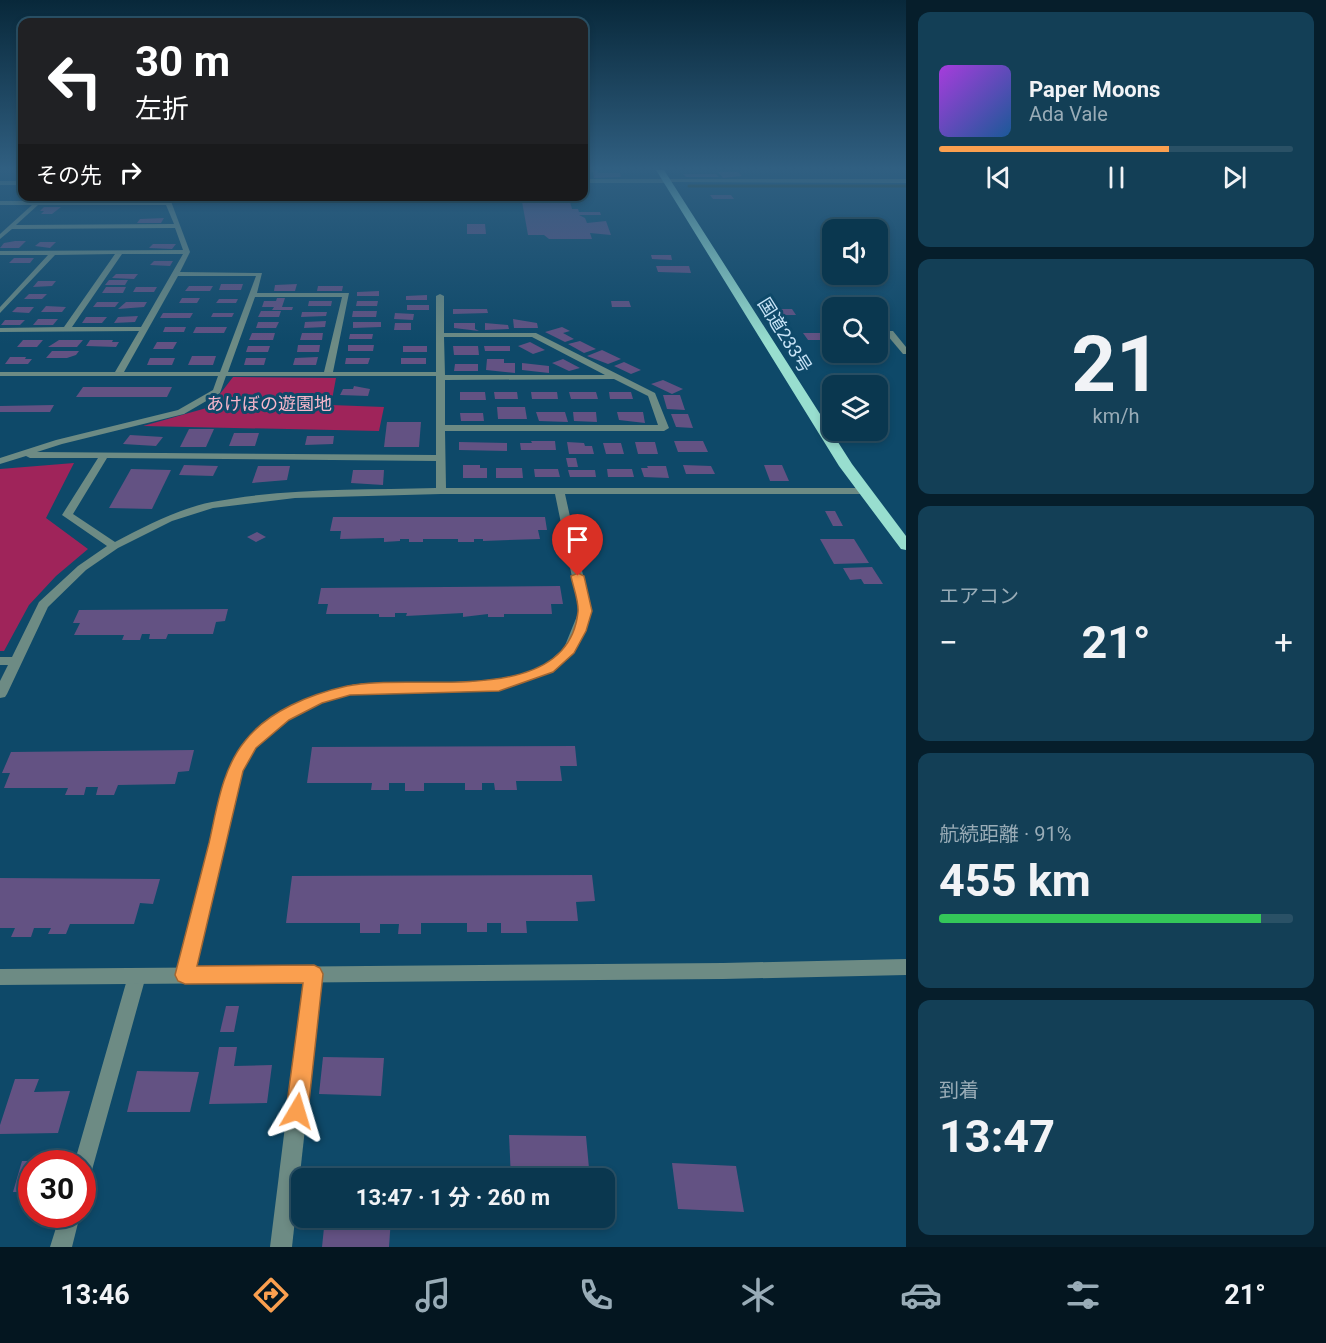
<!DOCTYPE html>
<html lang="ja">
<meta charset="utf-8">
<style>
:root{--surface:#0a374f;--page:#133f56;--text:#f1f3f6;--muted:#99acb7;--line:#2a5166;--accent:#fa9f4f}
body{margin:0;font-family:Roboto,"Noto Sans JP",sans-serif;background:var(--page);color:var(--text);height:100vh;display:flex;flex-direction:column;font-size:22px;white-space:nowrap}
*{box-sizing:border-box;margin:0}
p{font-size:20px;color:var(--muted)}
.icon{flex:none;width:33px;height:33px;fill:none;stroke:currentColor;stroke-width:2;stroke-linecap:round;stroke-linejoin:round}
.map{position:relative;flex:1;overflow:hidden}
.sheet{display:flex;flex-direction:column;gap:12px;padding:12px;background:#061e2b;width:420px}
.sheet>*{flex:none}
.hud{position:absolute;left:18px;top:18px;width:570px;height:183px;border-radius:12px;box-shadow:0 3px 9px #0003,0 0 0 2px var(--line);background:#202124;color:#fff;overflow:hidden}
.tools{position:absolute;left:822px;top:219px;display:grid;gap:12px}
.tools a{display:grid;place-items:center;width:66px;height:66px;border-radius:12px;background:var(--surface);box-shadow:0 3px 9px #0003,0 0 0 2px var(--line);font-size:30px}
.speed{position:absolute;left:18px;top:1150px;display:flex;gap:12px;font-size:30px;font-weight:700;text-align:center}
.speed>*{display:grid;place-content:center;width:78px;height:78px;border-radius:50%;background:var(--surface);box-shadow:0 3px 9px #0003,0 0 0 2px var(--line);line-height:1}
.speed .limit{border:9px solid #d22;background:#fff;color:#111}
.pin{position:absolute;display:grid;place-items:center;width:51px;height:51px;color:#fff;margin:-62px -26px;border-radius:50% 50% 50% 0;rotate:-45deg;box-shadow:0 0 6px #0007}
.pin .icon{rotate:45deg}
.me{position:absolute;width:66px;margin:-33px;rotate:7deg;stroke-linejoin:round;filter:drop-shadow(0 0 4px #0008)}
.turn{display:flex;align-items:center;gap:21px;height:126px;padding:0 18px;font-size:27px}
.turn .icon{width:78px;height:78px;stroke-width:2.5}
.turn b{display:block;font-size:42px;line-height:51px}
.then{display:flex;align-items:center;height:57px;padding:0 18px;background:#0003;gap:12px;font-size:22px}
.big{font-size:45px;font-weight:700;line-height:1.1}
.sheet .widget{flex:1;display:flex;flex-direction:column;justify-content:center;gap:9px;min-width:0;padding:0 21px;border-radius:12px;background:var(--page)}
.sheet .dial{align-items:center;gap:0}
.dial b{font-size:78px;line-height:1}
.song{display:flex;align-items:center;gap:18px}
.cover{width:72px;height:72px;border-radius:9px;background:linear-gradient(135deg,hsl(280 70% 55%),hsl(210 70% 35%))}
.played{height:6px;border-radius:3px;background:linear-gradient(90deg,var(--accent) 65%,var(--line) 65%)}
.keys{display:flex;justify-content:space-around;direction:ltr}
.heat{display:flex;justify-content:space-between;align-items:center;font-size:33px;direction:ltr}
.charge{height:9px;border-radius:4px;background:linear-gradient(90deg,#34c759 91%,var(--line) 0)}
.trip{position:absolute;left:291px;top:1168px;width:324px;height:60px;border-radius:12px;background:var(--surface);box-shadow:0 3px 9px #0003,0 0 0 2px var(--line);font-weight:700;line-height:60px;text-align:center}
.tab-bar{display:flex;height:96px;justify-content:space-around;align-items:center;background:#041620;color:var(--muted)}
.tab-bar .icon{width:42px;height:42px}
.tab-bar .on{color:var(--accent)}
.tab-bar b{font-size:27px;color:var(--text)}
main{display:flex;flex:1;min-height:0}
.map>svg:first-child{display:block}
</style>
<main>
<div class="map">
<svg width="906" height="1247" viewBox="0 0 906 1247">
<rect width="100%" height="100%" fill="#0e4969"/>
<g fill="#9f245a">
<polygon points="233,377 336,378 331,405 384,407 379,431 143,426 210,407"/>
<polygon points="74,463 46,518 88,549 56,576 29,605 4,651 0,651 0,469"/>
</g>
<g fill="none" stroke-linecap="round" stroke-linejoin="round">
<polyline stroke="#2d3506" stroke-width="3" points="689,186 906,186"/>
</g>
<g fill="#635283">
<polygon points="587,170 597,170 598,173 620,173 621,177 594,178 593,172"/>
<polygon points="718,172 738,172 742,176 723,178"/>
<polygon points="683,174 716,174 719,177 686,177"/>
<polygon points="710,195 731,195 734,199 713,199"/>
<polygon points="521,196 560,196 561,202 570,202 572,209 578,209 579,212 600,212 601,215 579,215 585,218 587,223 606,221 611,235 590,233 592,239 549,239 544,235 528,235"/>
<polygon points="44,207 61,207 52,214 41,214 44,211 40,211"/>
<polygon points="164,218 161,223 137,223 140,219"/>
<polygon points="467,224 485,224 486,234 467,234"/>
<polygon points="15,241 26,241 19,248 0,248 4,243"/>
<polygon points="40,242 56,242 50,248 35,246"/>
<polygon points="153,244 176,244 172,249 149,248"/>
<polygon points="651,255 671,255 672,260 652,259"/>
<polygon points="14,258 34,258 30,263 9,263"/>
<polygon points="154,261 173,261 170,266 150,265"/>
<polygon points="656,266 689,266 691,273 658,272"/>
<polygon points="116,274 138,274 134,279 112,278"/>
<polygon points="109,280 128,280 125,285 105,285"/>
<polygon points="38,281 56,281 52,286 33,287"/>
<polygon points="221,284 243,284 241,290 219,290"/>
<polygon points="297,284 295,291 274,291 275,285"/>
<polygon points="189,286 213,286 210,291 185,291"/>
<polygon points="318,286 343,286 342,291 317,291"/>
<polygon points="106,287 126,287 123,293 102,293"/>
<polygon points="136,287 157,287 154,292 133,292"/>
<polygon points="379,291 379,296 357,296 357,292"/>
<polygon points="29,294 47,294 42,299 24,299"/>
<polygon points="427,295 427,300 406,300 406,296"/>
<polygon points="182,298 200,298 197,303 179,303"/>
<polygon points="277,298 285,298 282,307 293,307 292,310 272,310 274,307 262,307 264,301 276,301"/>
<polygon points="219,299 238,299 236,303 216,303"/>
<polygon points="309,301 332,301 331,306 308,306"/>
<polygon points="357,301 378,301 377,306 356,306"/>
<polygon points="611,301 629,301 631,307 612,307"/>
<polygon points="97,302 119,302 115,307 93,307"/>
<polygon points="126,302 147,302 144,307 118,309"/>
<rect x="407" y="305" width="22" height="5"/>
<polygon points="46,306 66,307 62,312 41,312"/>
<polygon points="17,307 34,307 29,313 12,312"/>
<polygon points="453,309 487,309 488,313 453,314"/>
<polygon points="776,309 792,309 796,315 780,315"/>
<polygon points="261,311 281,311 279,317 258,317"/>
<polygon points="353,311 377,311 376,317 352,317"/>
<polygon points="302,312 327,312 326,316 301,317"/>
<polygon points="163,313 193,313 190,318 160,318"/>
<polygon points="213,313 234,313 232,317 211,317"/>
<polygon points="395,313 414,314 413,320 394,319"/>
<polygon points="138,316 135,322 114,323 118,317"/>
<polygon points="86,317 107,317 102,323 82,323"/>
<polygon points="38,319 58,319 53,325 33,325"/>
<polygon points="513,319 537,323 538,328 514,328"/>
<polygon points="5,320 25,320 20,325 1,325"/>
<polygon points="326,321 325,327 304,328 305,322"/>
<polygon points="258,322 279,322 276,328 256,328"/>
<polygon points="353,322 381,322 381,327 353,328"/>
<polygon points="395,323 411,323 411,330 394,330"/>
<polygon points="454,323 475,323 475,329 479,331 454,328"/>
<polygon points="485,323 508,325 509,329 485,330"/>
<polygon points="165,327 186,327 184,332 163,332"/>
<polygon points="196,327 227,327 224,333 193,333"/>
<polygon points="562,327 570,331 563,333 574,339 565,342 545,332"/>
<polygon points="252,333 275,333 273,340 249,340"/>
<polygon points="302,333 323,333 322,340 300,340"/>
<polygon points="803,333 832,333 832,340 808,340"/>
<polygon points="350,334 373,334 372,339 349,339"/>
<polygon points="23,340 43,340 37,347 17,347"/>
<polygon points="59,340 83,340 77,347 48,347"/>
<polygon points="90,340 113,340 112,342 119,342 116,347 86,346"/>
<polygon points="580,341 596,349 584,353 568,344"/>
<polygon points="157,342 177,342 173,349 153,349"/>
<polygon points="530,342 545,350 533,354 518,346"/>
<polygon points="298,345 320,345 319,352 297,352"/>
<polygon points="348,345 374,345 373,351 348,351"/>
<polygon points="248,346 270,346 268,352 246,352"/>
<rect x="403" y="346" width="24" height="6"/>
<polygon points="453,346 478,346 479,355 454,355"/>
<polygon points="484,346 510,346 510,351 485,351"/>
<polygon points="602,350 621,359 608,364 587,356"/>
<polygon points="52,351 79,351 76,355 67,358 46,358"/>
<polygon points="192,356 216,356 213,365 188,365"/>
<polygon points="10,357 26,357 25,359 32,359 28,364 5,364"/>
<polygon points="318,357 316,365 293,365 295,358"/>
<polygon points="150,358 175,358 172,365 147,365"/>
<polygon points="246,358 266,358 264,365 244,365"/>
<polygon points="346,358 370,358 368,364 345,364"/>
<rect x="401" y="358" width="25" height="6"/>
<polygon points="487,359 504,359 504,363 515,363 515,373 486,370"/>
<polygon points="563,359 580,368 569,371 552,363"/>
<polygon points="624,362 641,370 631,374 614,366"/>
<polygon points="522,363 549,366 549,373 522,370"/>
<polygon points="455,364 478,364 478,371 454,371"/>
<polygon points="663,380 683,389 672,394 651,384"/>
<polygon points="354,386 370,389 368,396 340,395 343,389 353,389"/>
<polygon points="83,387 172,387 167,397 76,397"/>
<polygon points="460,392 485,392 486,400 460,400"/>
<polygon points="494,392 517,392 518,399 495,399"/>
<polygon points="531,392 557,392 558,399 532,399"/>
<polygon points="569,392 596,392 598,399 571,399"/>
<polygon points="609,392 631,392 633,399 610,399"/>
<polygon points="663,395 680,395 685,410 667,409"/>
<polygon points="54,405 50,412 0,412 0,406"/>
<polygon points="497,407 525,407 527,419 498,419"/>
<polygon points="536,412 565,412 568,422 539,421"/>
<polygon points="573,412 596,412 597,422 574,421"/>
<polygon points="617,412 643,412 645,423 619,420"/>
<polygon points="460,413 483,413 484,421 461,421"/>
<polygon points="671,414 688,414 693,428 676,427"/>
<polygon points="387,422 421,422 419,447 384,447"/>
<polygon points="189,429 214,429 206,447 180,447"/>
<polygon points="234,433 259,433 255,446 229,446"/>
<polygon points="130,435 163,437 156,446 123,444"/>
<polygon points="307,436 334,436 333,444 305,445"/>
<polygon points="531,441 555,441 556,450 521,450 520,443 532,443"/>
<polygon points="674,441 703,441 708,452 678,452"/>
<polygon points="459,442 507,443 507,451 459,450"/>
<polygon points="567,442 584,443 585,446 592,446 594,454 569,454"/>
<polygon points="635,442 655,442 658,454 638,454"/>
<polygon points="603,443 621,443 624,454 606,454"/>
<polygon points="566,458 576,458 578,467 568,467"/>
<polygon points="184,465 218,466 213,476 179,475"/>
<polygon points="463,465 480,465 480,468 487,468 487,478 463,478"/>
<polygon points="683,465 711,466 715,474 686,474"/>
<polygon points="764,465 782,465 789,481 770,481"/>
<polygon points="258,466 290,466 287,480 252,483"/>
<polygon points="647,466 666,466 669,478 644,477 641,468 648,468"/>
<polygon points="496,468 522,468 523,478 496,478"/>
<polygon points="131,469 171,470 152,509 109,508"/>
<polygon points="534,469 558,469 560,477 535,477"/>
<polygon points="607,469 632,469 634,477 608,477"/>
<polygon points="353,470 384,470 383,485 351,483"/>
<polygon points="568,470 595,470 596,477 570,477"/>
<polygon points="825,511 835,511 843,526 833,526"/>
<polygon points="333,517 545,517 547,530 538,530 540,539 483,541 483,539 474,539 474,542 458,542 458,539 423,539 423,542 409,542 409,539 400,539 400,541 384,542 384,538 340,539 341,531 330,531"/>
<polygon points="257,532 266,537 256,542 247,537"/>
<polygon points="820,539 854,539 869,563 834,564"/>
<polygon points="872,567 883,584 864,584 861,579 850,580 843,568"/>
<polygon points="560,586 563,604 551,604 552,614 504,614 504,617 488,617 488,614 463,617 463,613 406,616 407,613 395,613 395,617 379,617 379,614 326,614 328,604 318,604 321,588"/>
<polygon points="228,609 225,621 216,622 213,634 168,634 166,639 149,639 150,634 142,634 140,640 122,640 124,635 74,635 80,623 73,623 79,610"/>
<polygon points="575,746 577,766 560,766 562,781 516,781 517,790 495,790 494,783 482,783 482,790 465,790 465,783 424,783 424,791 405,791 405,783 389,783 389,790 371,790 372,783 307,783 312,747"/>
<polygon points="194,750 189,771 178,772 175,784 118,785 114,795 96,795 98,787 86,787 84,795 65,795 68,788 4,788 10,773 2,773 11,752"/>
<polygon points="592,875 595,901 576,902 578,921 526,921 527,933 501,933 501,923 487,923 487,932 467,932 467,923 421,923 421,934 398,934 399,924 380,924 380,933 360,933 360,923 286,923 292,876"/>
<polygon points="0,878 160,879 153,904 140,903 134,924 70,924 66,934 48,934 51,928 34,928 31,937 11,937 15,928 0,928"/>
<polygon points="226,1006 239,1006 234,1032 220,1032"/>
<polygon points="219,1047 237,1047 234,1066 272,1065 267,1103 209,1104"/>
<polygon points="323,1057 384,1058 381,1096 319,1094"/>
<polygon points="137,1071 199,1072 190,1112 127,1112"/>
<polygon points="15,1079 39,1079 34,1092 70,1091 58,1133 0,1134 0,1125"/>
<polygon points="509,1135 586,1136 590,1179 511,1179"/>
<polygon points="22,1161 58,1161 57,1164 32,1164 32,1192 13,1192"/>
<polygon points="672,1163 736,1166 744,1212 678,1209"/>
<polygon points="325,1218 391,1218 389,1247 322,1247"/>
</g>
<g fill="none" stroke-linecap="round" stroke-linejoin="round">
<g fill="#6d8b84" fill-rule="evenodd">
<polygon points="668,179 906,179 906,183 666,182"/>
<path d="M163,196h6l21,56 -10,20 82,1 -5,20h92l-16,79h103v-76l4,-2 4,2v37h92l119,60 14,35 -5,3h-219l1,57h417l5,3 -5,3h-298l26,117 -16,39 -23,22 -53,18 -149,4 -28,9 -34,16 -32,29 -14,23 -48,204 -3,5 -6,3 -6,-3 -3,-5 52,-204 18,-31 32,-27 34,-16 37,-11 149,-4 46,-16 20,-18 15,-37 -24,-117h-114l-146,4 -82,10 -41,13 -54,27 -32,22 -38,37 -41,87 -2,3 -5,1v-17l8,-16h-8v-8h12l27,-55 39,-36 29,-20 -45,-31 36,-57h-68l-4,-2 -26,8v-6l56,-18 122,-30 35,-20 5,-14h-218v-4h115l24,-41 -139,1v-4l64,-1 51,-73 -60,1 -55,58v-6l48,-52h-48v-4l183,-1 -8,-22 -163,1 -12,10v-5l32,-29h-32v-4h165zM38,205h128l8,19 -158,1zM122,254h61l-42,73h-69zM178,276h78l-36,96h-96zM255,297h87l-18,75h-96zM444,337h88l73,38h-160zM226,376h210v79l-399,-3 25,-8 122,-30 36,-21zM614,379l34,17 10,29h-213v-45zM107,458l329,3v27c-74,2 -151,0 -224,14 -35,7 -66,24 -97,40l-42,-28z"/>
<polygon points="887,331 893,331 906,347 906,354 903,354 887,335"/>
<polygon points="313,966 319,969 322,974 292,1247 270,1247 304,974 307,969"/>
<polygon points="137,968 143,970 146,976 92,1170 89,1177 82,1180 82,1164 74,1164 128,976 131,970"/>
<polygon points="60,1215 80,1215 72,1247 50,1247"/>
</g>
<g fill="#6d8b84" fill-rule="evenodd">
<polygon points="584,179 668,179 671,181 668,183 584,183"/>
<rect x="0" y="181" width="22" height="4"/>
<polygon points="906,959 906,975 723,979 0,985 0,969 723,963"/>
</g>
<polygon fill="#98decf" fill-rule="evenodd" points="656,170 664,170 852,464 906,536 906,550 901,549 839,466"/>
</g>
<linearGradient id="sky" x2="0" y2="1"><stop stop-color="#08283a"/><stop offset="0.49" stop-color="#305f81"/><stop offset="1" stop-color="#305f81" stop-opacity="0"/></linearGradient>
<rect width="906" height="344" fill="url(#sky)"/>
<path fill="#fa9f4f" stroke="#a26733" stroke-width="1.5" d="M578,573l6,3 8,35 -6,20 -12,22 -21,19 -54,19 -149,4 -28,8 -33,17 -33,28 -13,23 -46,195 117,-1 6,3 3,6 -15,137 -3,7 -8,4 -7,-4 -4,-7 17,-128 -118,1 -7,-3 -3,-6c11,-44 23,-88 34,-132 8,-35 13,-74 36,-102 23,-30 66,-47 102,-55 64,-14 221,24 231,-74 1,-11 -5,-25 -7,-36z"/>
<g text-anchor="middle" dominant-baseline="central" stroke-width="6" stroke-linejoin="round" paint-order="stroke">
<g font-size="18" fill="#c8e4f7" stroke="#0e4969">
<text transform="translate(785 335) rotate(58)">国道233号</text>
</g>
<g font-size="18" fill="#f7b6ca" stroke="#0e4969">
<text x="269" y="403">あけぼの遊園地</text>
</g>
</g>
</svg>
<div class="tools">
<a><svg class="icon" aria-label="sound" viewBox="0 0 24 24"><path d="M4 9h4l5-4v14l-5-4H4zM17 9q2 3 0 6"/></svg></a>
<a><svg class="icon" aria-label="search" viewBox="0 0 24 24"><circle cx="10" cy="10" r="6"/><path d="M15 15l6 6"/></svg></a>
<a><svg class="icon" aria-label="layers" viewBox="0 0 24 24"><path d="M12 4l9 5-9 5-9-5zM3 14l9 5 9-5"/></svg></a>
</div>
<div class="speed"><div class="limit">30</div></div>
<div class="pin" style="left:578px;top:576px;background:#d93025"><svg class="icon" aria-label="arrive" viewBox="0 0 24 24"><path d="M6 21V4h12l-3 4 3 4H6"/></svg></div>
<svg class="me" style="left:297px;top:1111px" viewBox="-20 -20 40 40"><path d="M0-17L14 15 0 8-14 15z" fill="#fa9f4f" stroke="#fff" stroke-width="4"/></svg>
<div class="trip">13:47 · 1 分 · 260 m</div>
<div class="hud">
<div class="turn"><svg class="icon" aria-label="left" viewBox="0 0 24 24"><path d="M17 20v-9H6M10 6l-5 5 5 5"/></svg><div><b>30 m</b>左折</div></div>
<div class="then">その先<svg class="icon" aria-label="right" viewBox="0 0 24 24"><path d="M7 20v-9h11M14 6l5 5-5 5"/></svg></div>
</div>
</div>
<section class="sheet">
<div class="widget">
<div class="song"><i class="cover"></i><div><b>Paper Moons</b><p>Ada Vale</p></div></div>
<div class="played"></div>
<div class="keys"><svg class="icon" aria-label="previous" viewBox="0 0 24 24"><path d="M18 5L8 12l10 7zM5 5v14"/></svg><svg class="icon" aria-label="pause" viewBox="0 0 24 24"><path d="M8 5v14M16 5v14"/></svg><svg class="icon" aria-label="next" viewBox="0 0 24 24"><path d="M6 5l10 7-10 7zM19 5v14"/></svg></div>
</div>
<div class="widget dial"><b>21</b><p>km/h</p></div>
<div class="widget"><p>エアコン</p>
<div class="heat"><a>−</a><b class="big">21°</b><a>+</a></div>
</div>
<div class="widget"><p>航続距離 · 91%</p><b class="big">455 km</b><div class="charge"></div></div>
<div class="widget"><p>到着</p><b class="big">13:47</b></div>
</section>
</main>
<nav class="tab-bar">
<b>13:46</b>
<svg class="icon on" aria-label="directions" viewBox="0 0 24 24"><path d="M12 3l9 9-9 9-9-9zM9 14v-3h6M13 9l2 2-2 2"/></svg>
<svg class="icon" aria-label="music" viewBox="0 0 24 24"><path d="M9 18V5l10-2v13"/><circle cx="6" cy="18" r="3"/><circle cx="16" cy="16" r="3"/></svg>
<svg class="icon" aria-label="phone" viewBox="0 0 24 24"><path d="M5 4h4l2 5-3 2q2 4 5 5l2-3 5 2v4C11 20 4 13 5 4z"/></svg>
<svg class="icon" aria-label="climate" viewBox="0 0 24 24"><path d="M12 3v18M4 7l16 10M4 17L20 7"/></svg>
<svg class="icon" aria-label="car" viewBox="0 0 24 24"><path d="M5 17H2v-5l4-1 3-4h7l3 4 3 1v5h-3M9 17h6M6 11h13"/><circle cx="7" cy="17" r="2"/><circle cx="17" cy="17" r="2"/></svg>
<svg class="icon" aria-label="filters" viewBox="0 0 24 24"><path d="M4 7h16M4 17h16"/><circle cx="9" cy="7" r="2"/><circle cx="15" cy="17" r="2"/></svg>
<b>21°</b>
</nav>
